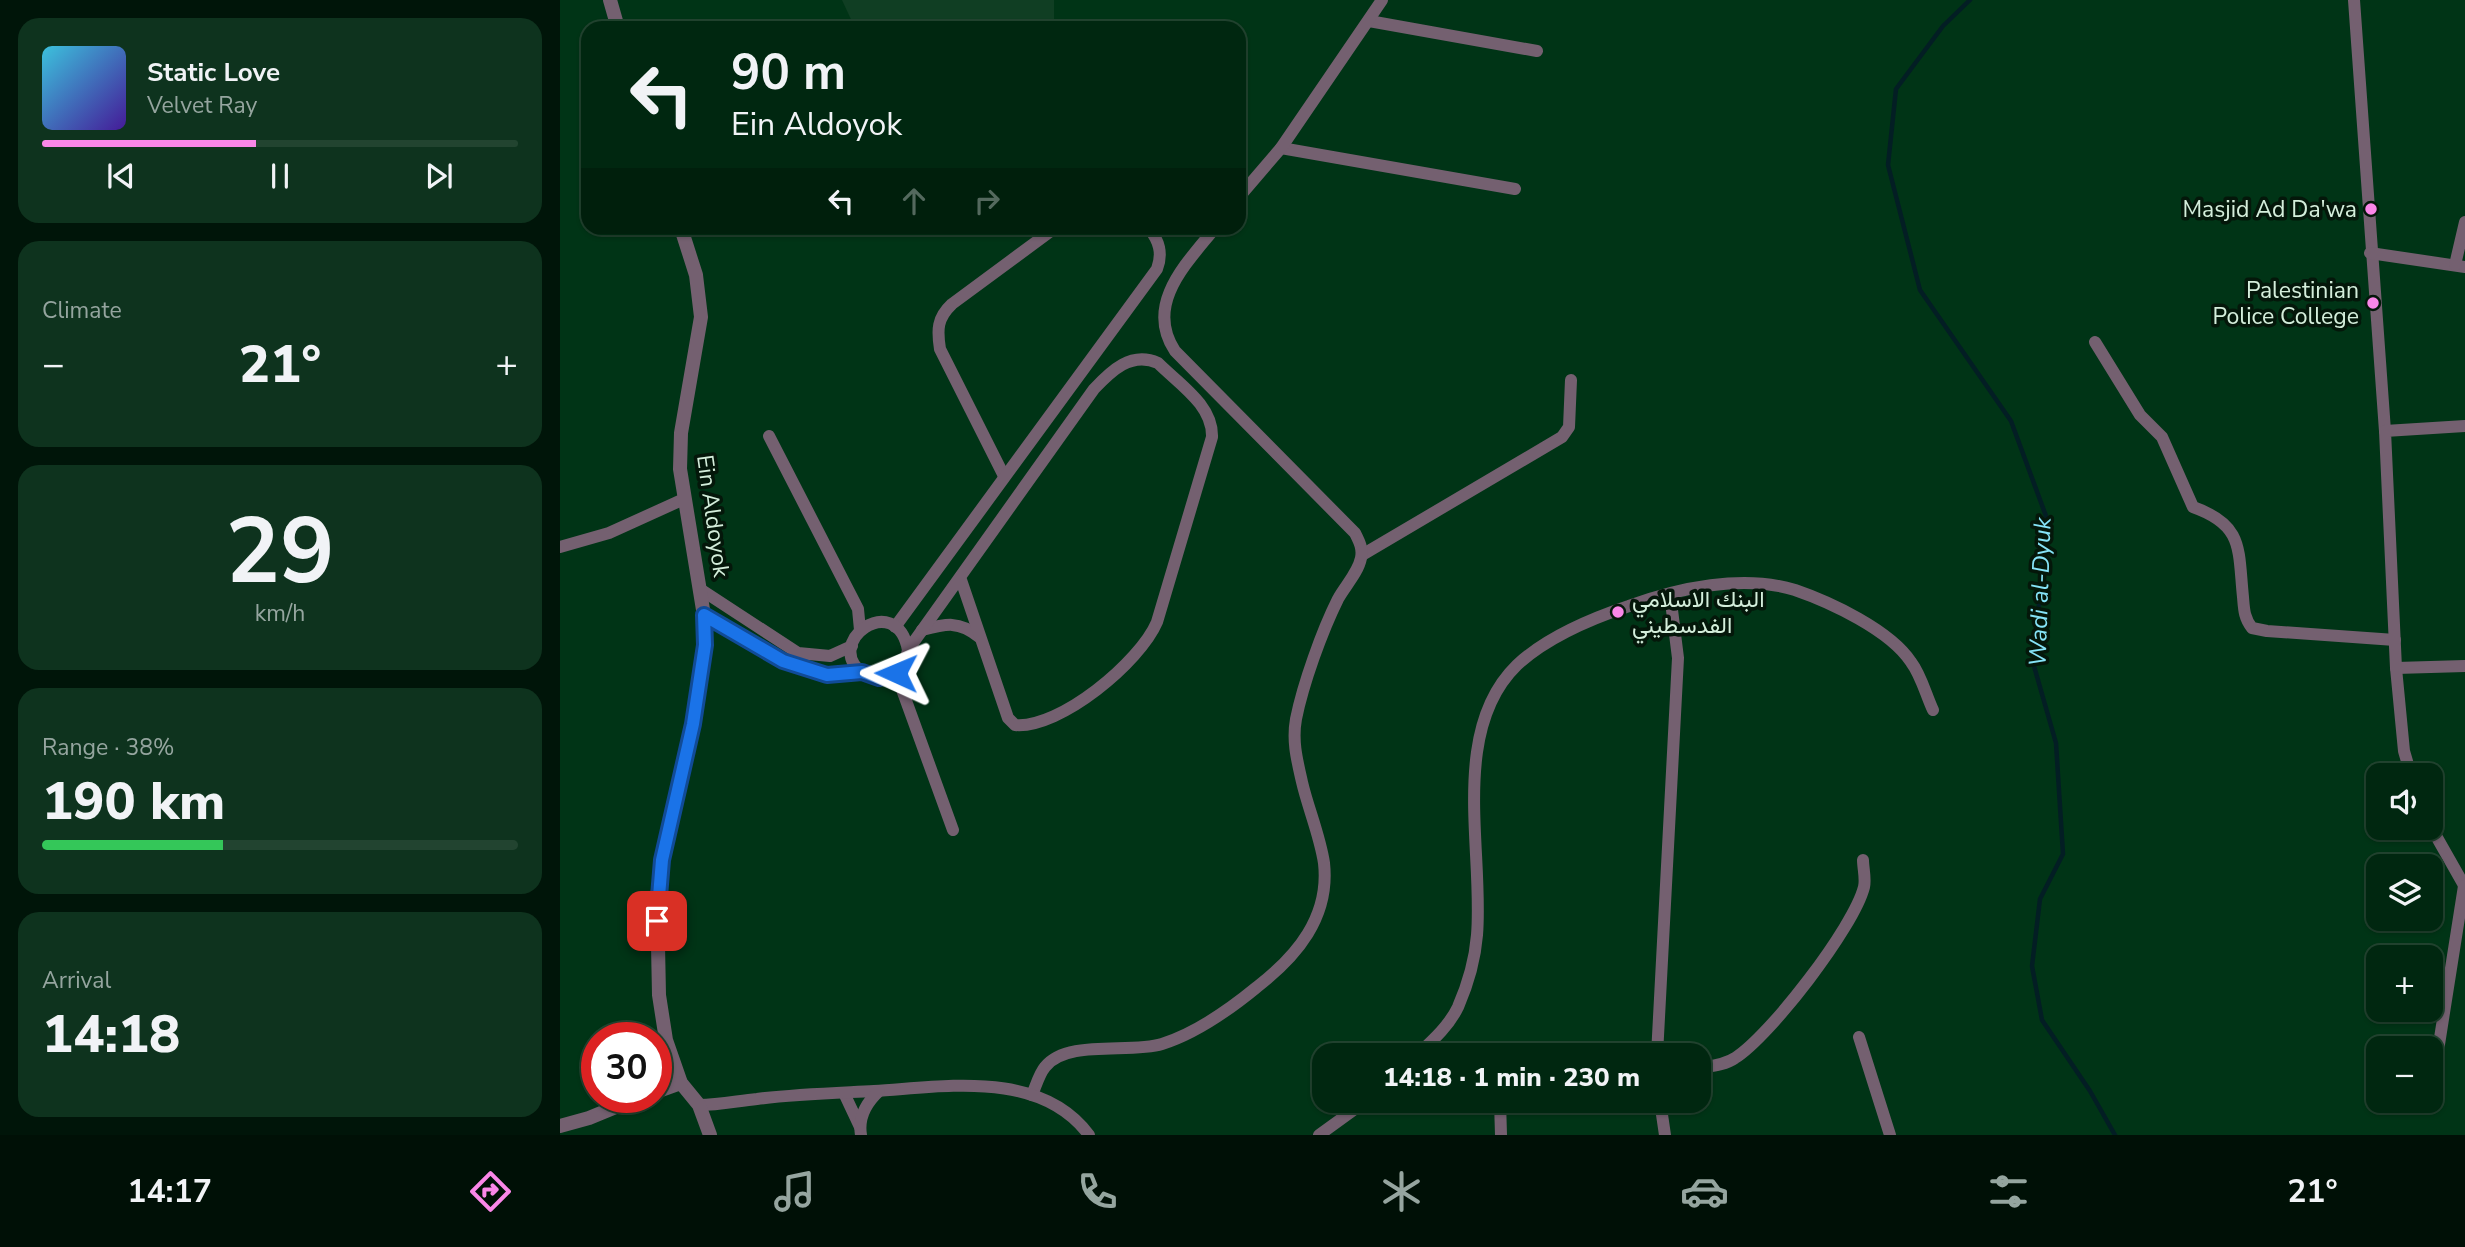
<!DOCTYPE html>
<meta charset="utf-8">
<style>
:root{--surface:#002710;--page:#0e331e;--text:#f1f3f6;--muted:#95a59f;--line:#224430;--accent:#fa87e8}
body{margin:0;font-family:"Nunito Sans",Vazirmatn,sans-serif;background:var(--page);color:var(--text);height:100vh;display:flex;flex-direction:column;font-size:26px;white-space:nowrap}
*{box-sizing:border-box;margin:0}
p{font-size:23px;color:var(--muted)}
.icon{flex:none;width:38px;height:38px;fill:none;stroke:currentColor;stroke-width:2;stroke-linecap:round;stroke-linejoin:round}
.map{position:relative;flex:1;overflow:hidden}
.sheet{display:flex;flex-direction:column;gap:18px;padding:18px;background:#001509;width:560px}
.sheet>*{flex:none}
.hud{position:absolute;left:21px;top:21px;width:665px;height:214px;border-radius:21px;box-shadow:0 2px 5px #0004,0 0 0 2px var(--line);background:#002710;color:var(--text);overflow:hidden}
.fabs{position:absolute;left:1806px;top:763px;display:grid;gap:14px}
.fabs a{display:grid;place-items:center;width:77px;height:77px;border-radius:14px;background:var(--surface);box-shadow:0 2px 5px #0004,0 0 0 2px var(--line);font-size:35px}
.speed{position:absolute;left:21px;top:1022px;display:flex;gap:14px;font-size:35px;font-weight:700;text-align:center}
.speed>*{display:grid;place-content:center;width:91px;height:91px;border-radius:50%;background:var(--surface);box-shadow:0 2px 5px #0004,0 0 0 2px var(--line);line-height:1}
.speed .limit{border:10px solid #d22;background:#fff;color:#111}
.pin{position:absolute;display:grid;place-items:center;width:60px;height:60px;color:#fff;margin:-30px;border-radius:14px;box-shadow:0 4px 10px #0006}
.me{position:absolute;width:77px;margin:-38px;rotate:271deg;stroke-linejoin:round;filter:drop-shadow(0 0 5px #0008)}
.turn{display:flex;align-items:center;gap:24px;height:147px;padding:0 35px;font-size:32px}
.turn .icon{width:91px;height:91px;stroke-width:2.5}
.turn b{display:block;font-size:49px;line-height:60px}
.lanes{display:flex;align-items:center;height:66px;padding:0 35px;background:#0003;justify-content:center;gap:35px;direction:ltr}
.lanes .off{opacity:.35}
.big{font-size:52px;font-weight:800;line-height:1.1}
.sheet .widget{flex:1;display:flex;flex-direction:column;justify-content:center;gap:10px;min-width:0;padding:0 24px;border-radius:21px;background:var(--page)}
.sheet .dial{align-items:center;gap:0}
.dial b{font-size:91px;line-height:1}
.song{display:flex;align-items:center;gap:21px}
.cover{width:84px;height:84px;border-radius:10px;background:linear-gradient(135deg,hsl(190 70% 55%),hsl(260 70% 35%))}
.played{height:7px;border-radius:4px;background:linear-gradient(90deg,var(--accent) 45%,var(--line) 45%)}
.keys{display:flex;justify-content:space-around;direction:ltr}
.heat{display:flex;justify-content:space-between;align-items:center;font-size:38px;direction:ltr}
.charge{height:10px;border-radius:5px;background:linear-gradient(90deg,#34c759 38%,var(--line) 0)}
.trip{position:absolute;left:752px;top:1043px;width:399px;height:70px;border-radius:21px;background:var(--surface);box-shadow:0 2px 5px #0004,0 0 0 2px var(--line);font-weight:800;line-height:70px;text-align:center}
.tabs{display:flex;height:112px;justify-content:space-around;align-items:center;background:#001006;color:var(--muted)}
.tabs .icon{width:49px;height:49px}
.tabs .selected{color:var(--accent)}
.tabs b{font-size:32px;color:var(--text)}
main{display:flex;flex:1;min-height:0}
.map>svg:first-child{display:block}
</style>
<main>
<section class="sheet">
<div class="widget">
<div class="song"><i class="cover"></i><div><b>Static Love</b><p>Velvet Ray</p></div></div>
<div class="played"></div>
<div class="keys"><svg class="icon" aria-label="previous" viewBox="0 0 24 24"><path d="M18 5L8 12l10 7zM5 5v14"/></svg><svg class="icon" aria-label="pause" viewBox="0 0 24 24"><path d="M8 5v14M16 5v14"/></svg><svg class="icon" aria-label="next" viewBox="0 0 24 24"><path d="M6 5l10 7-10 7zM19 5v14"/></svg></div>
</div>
<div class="widget"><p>Climate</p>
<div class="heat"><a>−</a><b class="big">21°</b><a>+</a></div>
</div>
<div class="widget dial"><b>29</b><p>km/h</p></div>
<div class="widget"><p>Range · 38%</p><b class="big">190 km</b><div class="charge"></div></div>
<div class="widget"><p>Arrival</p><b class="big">14:18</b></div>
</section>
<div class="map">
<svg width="1905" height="1135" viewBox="0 0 1905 1135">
<rect width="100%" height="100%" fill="#003416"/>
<polygon fill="#103e23" points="282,0 494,0 494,28 295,28"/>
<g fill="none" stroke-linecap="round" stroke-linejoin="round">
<polyline stroke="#031e24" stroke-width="4.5" points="1410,0 1383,26 1336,89 1328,165 1360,290 1451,421 1486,516 1474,666 1496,743 1503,854 1480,899 1472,966 1482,1020 1530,1091 1555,1135"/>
<g stroke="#746070" stroke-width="12">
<polyline points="1794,0 1825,431"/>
<polyline points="809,21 977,51"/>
<polyline points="721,148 955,189"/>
<polyline points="679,197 721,148 822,0"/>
<polyline points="1810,253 1905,267"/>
<polyline points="1895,265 1905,222"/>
<path d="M1535,342l45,73 22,22 31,70c51,18 45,42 50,90 1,12 1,21 9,31l15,3 128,9"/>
<polyline points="209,436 298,609 300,630"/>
<path d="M444,476l-64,-127c-3,-19 -3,-31 12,-45l103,-76"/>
<polyline points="0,547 49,533 124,499"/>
<polyline points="802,555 1002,437 1009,427 1011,380"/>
<polyline points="140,589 238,653 270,656 292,646"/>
<polyline points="144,615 223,661 267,675 302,672"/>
<path d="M335,627l262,-358c6,-16 2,-28 -8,-41"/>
<path d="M362,630c23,-6 37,-10 57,7"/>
<path d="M348,650c-12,-62 -88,-6 -44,24 21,13 41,-4 44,-24l186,-261c17,-18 37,-38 64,-26 21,21 55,42 54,74l-55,185c-17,40 -97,107 -142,103l-7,-7 -48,-141"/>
<polyline points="1836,668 1905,666"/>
<polyline points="336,673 393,830"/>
<polyline points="1851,775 1844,751 1836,668 1825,431 1905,426"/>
<polyline points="1871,827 1905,887"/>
<polyline points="1299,1037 1330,1135"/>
<path d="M857,1055c15,-14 32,-29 41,-48 10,-23 17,-47 19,-72 7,-84 -28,-204 40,-270 30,-28 73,-46 112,-59 49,-18 114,-32 166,-16 35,12 95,40 116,72 10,13 15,33 22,48"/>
<polyline points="1097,1055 1118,658 1110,594"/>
<path d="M1139,1068c12,-2 26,-3 36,-10 35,-22 119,-131 129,-171 2,-8 -1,-19 -1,-27"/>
<polyline points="284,1093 300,1127"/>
<path d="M472,1095c4,-9 7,-21 13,-28 22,-28 85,-13 117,-23 35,-11 67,-34 95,-57 40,-31 73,-70 67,-124 -4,-27 -16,-55 -22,-81 -5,-22 -10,-41 -6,-63 7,-35 26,-88 42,-120 7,-13 20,-26 23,-41 2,-10 -2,-17 -6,-25l-180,-182c-31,-47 12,-88 40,-123"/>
<polyline points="1871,1095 1904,886"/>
<polyline points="940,1101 941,1135"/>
<polyline points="1100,1101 1105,1135"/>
<path d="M139,1105c20,0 38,-4 58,-6 39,-5 78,-6 117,-8 70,-4 166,-22 215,44"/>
<path d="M301,1135c-3,-18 5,-32 18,-44"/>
<polyline points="759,1135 806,1101"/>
</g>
<g stroke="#746070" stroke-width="14">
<polyline points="50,0 58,28"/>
<polyline points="121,228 136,275 141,317 121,433 120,469 146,628 133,725 102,860 97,897 98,945 99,995 106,1040 121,1083 139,1105 150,1135"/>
<polyline points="96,1092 121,1083"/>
<polyline points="0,1126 29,1118 80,1097"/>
</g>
</g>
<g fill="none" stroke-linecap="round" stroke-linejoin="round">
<defs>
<polyline id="route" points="97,921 102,860 133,724 145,645 144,615 223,661 267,675 302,672 319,678 336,673"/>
</defs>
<use href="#route" stroke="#114b97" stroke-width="18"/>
<use href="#route" stroke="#1a73e8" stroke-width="12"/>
</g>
<g fill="#fa87e8" stroke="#04170a" stroke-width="2.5">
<circle cx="1811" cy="209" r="7"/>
<circle cx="1813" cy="303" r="7"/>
<circle cx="1058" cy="612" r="7"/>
</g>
<g text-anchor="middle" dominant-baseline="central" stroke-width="7" stroke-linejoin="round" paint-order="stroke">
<g font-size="23" fill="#d4eedb" stroke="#04170a" text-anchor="end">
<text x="1797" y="209">Masjid Ad Da'wa</text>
<text x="1799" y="290">Palestinian<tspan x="1799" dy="26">Police College</tspan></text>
<text x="1072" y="599" text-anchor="start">البنك الاسلامي<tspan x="1072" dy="26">الفدسطيني</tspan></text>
</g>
<g font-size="23" fill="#d4eedb" stroke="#04170a">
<text transform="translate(153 516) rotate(82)">Ein Aldoyok</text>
</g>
<g font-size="24" font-style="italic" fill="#86e4f8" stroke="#04170a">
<text transform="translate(1480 592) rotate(-88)">Wadi al-Dyuk</text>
</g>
</g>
</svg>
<div class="fabs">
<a><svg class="icon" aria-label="sound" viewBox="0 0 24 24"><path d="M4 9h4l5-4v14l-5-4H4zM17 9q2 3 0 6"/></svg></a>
<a><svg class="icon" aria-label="layers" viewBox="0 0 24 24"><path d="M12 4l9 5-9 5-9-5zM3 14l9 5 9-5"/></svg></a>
<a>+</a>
<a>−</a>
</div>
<div class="speed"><div class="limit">30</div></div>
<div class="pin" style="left:97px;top:921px;background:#d93025"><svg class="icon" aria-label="arrive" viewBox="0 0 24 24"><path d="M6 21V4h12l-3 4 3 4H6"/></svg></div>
<svg class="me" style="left:336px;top:673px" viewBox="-20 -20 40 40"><path d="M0-17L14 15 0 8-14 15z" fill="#1a73e8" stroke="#fff" stroke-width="4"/></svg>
<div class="trip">14:18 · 1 min · 230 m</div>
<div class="hud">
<div class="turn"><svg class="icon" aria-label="left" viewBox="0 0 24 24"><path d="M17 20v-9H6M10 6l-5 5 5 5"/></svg><div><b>90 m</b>Ein Aldoyok</div></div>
<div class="lanes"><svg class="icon" aria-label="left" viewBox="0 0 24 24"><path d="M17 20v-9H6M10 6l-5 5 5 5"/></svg><svg class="icon off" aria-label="ahead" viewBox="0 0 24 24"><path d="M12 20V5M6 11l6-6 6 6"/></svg><svg class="icon off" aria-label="right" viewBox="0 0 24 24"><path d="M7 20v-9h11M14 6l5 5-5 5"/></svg></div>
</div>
</div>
</main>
<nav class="tabs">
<b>14:17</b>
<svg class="icon selected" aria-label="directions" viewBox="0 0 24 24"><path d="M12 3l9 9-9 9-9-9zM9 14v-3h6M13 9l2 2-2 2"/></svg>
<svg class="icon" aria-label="music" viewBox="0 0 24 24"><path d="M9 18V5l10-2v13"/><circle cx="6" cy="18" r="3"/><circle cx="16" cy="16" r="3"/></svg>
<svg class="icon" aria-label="phone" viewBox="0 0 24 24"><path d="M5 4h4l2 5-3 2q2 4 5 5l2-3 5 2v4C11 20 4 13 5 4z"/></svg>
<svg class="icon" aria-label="climate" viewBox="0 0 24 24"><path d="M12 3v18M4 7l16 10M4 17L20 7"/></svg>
<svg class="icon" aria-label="car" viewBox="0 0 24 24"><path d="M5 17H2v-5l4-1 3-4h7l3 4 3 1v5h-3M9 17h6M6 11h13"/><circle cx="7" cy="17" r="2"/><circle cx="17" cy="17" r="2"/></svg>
<svg class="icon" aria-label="filters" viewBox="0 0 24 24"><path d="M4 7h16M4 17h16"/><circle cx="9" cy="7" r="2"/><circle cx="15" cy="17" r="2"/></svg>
<b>21°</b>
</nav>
